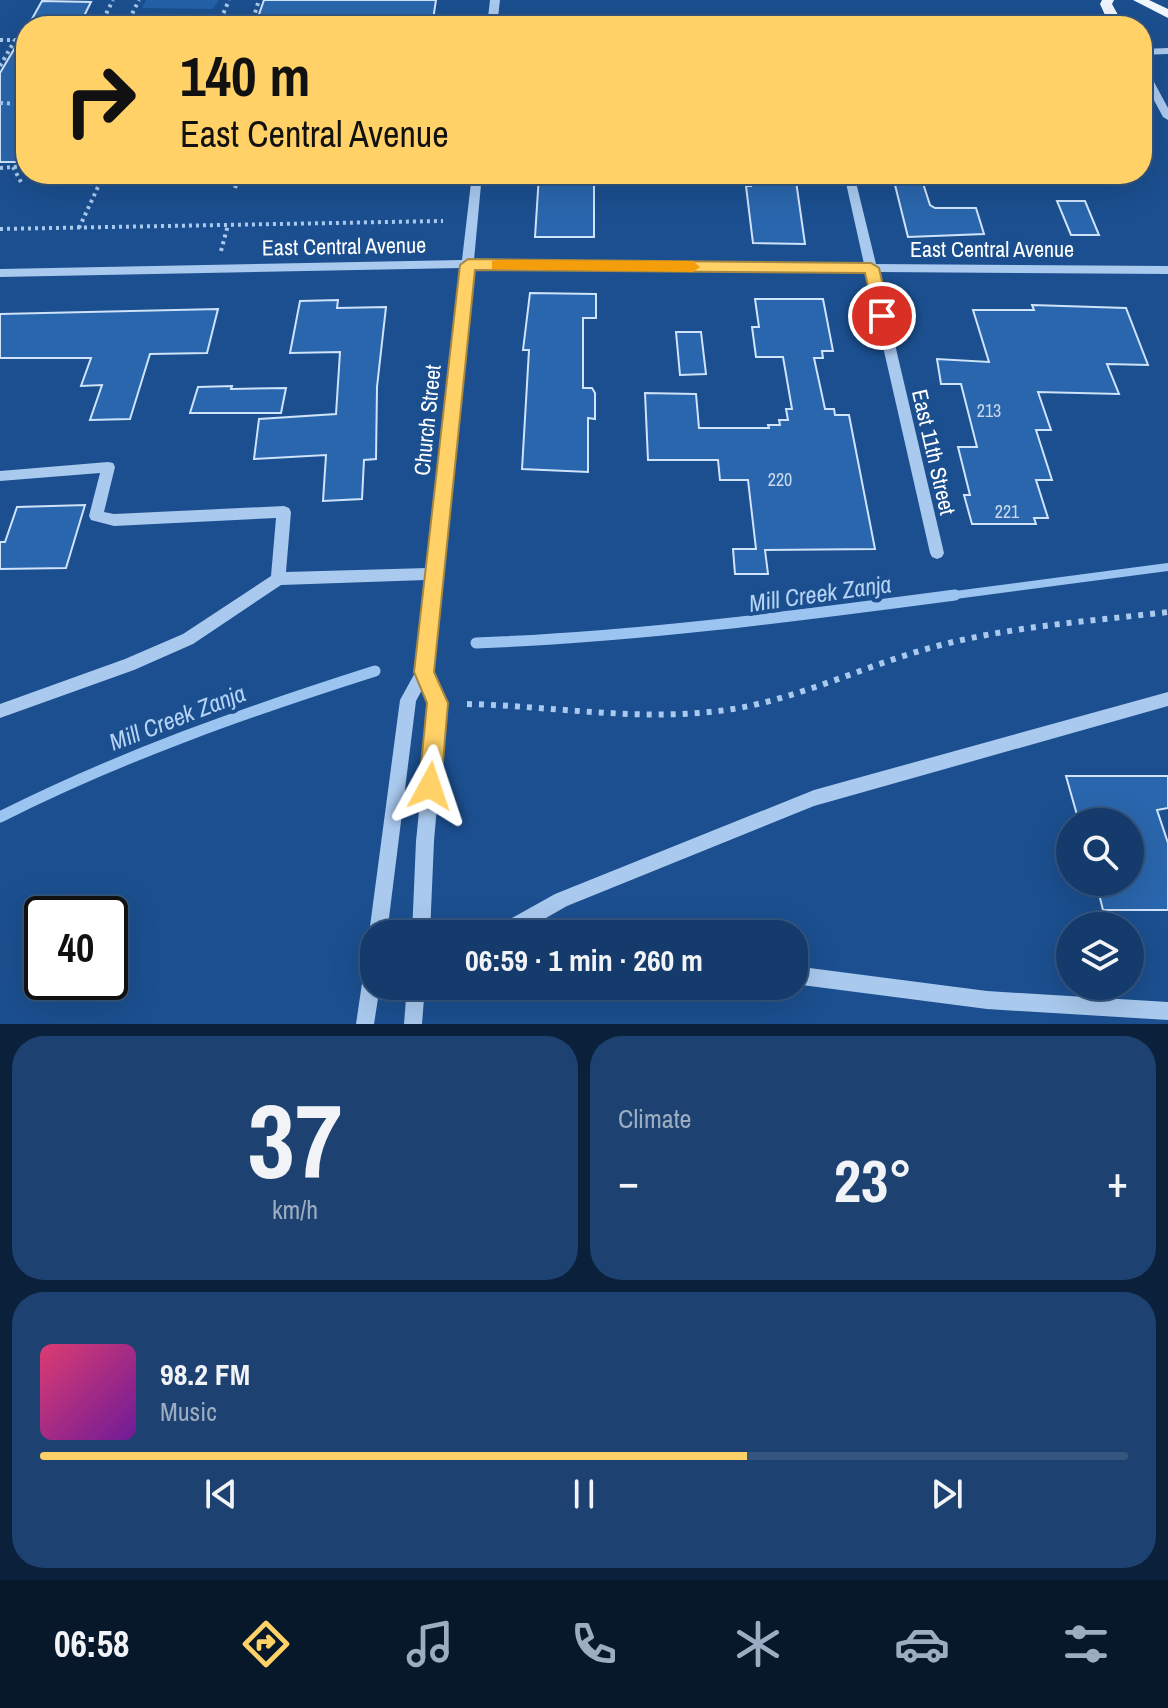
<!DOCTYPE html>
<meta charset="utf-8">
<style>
:root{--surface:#143b6b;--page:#1d4271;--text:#f1f3f6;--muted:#9dadc1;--line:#33557e;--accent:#ffd166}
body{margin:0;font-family:"Archivo Narrow",sans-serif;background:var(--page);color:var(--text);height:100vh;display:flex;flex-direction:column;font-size:30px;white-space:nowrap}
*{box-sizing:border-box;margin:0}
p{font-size:26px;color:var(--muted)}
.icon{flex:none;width:44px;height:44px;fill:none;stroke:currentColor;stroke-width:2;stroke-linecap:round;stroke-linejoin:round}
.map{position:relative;height:1024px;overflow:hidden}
.details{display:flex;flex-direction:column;gap:12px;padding:12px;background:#0b203b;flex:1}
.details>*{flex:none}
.hud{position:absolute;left:16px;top:16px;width:1136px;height:168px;border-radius:32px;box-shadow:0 8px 32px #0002,0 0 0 2px var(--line);background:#ffd166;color:#111;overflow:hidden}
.buttons{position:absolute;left:1056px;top:808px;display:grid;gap:16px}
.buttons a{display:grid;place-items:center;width:88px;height:88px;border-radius:50%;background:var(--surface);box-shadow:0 8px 32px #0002,0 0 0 2px var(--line);font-size:40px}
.speed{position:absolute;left:24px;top:896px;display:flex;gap:16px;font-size:40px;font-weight:700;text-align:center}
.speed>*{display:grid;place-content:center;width:104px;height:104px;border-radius:50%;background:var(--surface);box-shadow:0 8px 32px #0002,0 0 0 2px var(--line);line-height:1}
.speed .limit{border:4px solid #111;border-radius:12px;background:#fff;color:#111}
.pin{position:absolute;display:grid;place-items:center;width:68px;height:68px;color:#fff;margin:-34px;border:4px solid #fff;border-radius:50%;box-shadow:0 2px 8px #0007}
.me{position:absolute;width:88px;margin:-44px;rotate:5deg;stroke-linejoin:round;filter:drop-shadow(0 0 6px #0008)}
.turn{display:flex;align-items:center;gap:28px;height:168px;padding:0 32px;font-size:36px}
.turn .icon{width:104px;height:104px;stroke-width:2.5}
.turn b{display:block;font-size:56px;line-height:68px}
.big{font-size:60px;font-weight:700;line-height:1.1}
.details .card{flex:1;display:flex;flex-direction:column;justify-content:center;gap:12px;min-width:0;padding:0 28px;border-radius:32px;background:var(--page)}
.details .dial{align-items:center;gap:0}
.dial b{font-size:104px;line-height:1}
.song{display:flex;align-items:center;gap:24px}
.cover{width:96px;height:96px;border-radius:12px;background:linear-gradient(135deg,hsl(340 70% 55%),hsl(280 70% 35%))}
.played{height:8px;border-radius:4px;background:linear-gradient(90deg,var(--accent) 65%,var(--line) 65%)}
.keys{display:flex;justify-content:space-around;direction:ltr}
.heat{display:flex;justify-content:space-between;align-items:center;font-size:44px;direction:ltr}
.details .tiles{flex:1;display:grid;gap:12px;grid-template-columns:1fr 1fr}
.card:last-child{grid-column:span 2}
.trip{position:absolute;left:360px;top:920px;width:448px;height:80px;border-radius:32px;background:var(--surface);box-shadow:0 8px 32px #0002,0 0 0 2px var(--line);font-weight:700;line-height:80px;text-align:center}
.tabs{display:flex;height:128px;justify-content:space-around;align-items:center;background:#08182b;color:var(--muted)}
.tabs .icon{width:56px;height:56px}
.tabs .selected{color:var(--accent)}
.tabs b{font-size:36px;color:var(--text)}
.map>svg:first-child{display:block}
</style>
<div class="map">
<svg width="1168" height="1024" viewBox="0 0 1168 1024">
<rect width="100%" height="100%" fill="#1b4f8f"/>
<polygon fill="#2461a8" points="146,0 219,0 213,9 142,8"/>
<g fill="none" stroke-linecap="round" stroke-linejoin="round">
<polyline stroke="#9cc4f0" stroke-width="8" points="940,597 1168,567"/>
<g stroke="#9cc4f0" stroke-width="11">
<path d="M476,643c161,-6 320,-27 479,-48"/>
<path d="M0,817c121,-61 246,-105 375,-146"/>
</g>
</g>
<g fill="#2a66ad" stroke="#cfe3fa" stroke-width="2">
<polygon points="264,0 436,0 432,26 255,26"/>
<polygon points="42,1 91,2 79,26 28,26"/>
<polygon points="26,29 26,162 0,162 0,73"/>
<polygon points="749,174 795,174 805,244 753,243 746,186 751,186"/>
<polygon points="539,175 581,175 581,179 594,179 594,237 535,237"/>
<polygon points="893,177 921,177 930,205 935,208 976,208 984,234 908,237"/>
<polygon points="1057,201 1085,201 1099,235 1071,235"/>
<polygon points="530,293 596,294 596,318 583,318 583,388 592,388 595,393 595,419 588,418 588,472 522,469 529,350 523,350"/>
<polygon points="755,299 823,299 833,351 822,351 823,358 814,358 825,409 834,409 835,415 849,415 875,549 765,550 768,574 735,574 733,549 756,549 748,480 720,480 718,460 648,460 645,393 696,394 699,428 769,428 768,425 780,425 779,420 788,420 786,409 792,409 783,357 756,357 752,327 759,327"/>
<polygon points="338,300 337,308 386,307 377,387 376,459 364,460 362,499 323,501 326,455 254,459 259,419 336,414 340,352 290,353 300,301"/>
<polygon points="1032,305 1126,308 1148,365 1107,364 1119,394 1038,392 1051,430 1036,430 1052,480 1036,480 1048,518 1034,518 1036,524 972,524 964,495 970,495 958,447 977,447 961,384 941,384 937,359 989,362 973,310 1034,310"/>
<polygon points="218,309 207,353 150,354 130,419 90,420 102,385 81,386 91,358 0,358 0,314"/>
<polygon points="676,332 701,332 706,374 680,375"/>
<polygon points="232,386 231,389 286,388 281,413 190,413 198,387"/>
<polygon points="85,505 66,568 0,569 0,542 5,542 17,507"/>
<polygon points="1066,776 1168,776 1168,808 1157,810 1168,843 1168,910 1103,910 1096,882 1130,882 1130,822 1079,822"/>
</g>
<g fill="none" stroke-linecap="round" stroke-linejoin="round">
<g stroke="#a9c9ee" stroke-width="4" stroke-dasharray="3 4" stroke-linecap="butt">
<polyline points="100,26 113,0"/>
<polyline points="126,26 139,0"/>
<polyline points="218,26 229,0"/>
<polyline points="251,26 259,0"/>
<polyline points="0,40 15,40 0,66"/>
<polyline points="15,40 26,40"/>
<polyline points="0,103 26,104"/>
<polyline points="13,167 21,182"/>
<polyline points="0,168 26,166"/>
<polyline points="235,188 240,174"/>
<polyline points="79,228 104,174"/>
<polyline points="0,229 443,221"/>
<polyline points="221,251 228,225"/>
</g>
<path stroke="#a9c9ee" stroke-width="6" stroke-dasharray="5 7" stroke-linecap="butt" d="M467,704c88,2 178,19 266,5 72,-12 137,-46 208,-64 74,-19 151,-24 227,-33"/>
<g fill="#a9c9ee" fill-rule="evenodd">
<polygon points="490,0 500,0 497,26 487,26"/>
<polygon points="1168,48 1168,54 1142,55 1142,49"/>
<polygon points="1142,66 1147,69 1168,108 1168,120 1163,117 1142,78"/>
<polygon points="472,174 482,174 474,260 864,264 844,174 854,174 876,264 1168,266 1168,274 878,272 944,553 942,557 937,559 932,557 930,553 866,272 473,268 432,672 446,703 434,841 430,934 412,934 416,841 430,703 423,688 416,701 387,934 374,934 374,941 369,934 400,700 416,671 426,580 281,585 193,644 134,670 0,718 0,704 125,659 183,634 271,576 276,518 114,526 91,520 89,516 100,473 0,481 0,471 108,462 113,463 115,467 104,512 114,514 284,506 289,508 291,512 286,572 428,568 461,268 0,277 0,269 462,260"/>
<polygon points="1168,692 1168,706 814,806 567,906 518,934 491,934 494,928 555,894 814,790"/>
<polygon points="374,954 374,986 380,986 374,1024 356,1024 365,963 368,957"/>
<polygon points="794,966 987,991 1168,1002 1168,1020 987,1009 794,984"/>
<polygon points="407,986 425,986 422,1024 404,1024"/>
</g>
<g fill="#f0f6ff" fill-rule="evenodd">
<polygon points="1102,0 1114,0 1112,4 1124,26 1110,26 1100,4"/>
<polygon points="1133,0 1149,0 1168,9 1168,18"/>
</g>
</g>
<polygon fill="#ffd166" stroke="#a68842" stroke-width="2" points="468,259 871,263 879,268 890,316 888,320 876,320 865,273 475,270 434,672 448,703 441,786 438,793 430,796 422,793 419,786 427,703 414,672 460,265"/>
<polygon fill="#f59e0b" points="497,260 693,261 700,267 693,272 492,269 492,261"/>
<g text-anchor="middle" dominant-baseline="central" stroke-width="8" stroke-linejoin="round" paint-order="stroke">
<g font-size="18" fill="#cad9ea">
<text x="989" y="410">213</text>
<text x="780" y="479">220</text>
<text x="1007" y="511">221</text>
</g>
<g font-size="22" fill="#fff" stroke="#1b4f8f">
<text transform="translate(344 246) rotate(-1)">East Central Avenue</text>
<text x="992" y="249">East Central Avenue</text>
<text transform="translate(427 420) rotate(-84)">Church Street</text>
<text transform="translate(934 452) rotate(77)">East 11th Street</text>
</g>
<g font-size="24" font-style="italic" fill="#b5d3f5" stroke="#1b4f8f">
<text transform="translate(820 593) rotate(-8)">Mill Creek Zanja</text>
<text transform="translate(177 717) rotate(-21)">Mill Creek Zanja</text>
</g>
</g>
</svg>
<div class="buttons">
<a><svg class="icon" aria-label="search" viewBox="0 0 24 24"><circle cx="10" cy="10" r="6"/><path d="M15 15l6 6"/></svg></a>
<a><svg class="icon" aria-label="layers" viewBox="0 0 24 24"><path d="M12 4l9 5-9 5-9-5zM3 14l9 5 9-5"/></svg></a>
</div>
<div class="speed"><div class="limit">40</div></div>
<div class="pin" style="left:882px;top:316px;background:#d93025"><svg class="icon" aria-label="arrive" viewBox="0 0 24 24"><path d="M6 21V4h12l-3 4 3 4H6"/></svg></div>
<svg class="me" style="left:430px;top:786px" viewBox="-20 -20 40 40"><path d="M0-17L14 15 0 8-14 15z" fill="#ffd166" stroke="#fff" stroke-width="4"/></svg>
<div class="trip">06:59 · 1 min · 260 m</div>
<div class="hud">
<div class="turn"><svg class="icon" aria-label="right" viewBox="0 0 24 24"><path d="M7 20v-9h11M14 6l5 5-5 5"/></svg><div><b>140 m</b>East Central Avenue</div></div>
</div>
</div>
<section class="details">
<div class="tiles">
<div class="card dial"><b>37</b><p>km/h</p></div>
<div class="card"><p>Climate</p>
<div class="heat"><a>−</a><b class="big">23°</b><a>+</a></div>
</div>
<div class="card">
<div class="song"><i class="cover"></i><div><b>98.2 FM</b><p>Music</p></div></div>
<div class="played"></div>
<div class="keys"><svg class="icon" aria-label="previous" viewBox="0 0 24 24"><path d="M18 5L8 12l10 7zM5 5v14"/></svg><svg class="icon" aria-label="pause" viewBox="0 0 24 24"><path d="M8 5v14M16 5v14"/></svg><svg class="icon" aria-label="next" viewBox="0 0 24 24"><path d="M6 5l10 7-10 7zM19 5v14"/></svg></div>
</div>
</div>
</section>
<nav class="tabs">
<b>06:58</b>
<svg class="icon selected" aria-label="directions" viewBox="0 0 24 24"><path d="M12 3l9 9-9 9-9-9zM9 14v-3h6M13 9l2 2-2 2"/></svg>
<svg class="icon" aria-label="music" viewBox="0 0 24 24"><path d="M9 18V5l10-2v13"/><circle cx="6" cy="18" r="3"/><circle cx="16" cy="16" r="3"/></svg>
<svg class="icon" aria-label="phone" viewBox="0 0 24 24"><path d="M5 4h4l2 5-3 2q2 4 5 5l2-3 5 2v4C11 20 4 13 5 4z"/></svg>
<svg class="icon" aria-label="climate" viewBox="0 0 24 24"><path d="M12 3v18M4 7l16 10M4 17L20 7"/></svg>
<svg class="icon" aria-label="car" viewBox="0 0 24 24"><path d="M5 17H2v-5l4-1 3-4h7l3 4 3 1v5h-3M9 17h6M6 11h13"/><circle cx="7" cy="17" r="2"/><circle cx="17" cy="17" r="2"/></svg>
<svg class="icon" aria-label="filters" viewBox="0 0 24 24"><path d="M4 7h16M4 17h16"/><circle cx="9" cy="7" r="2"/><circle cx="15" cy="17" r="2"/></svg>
</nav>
